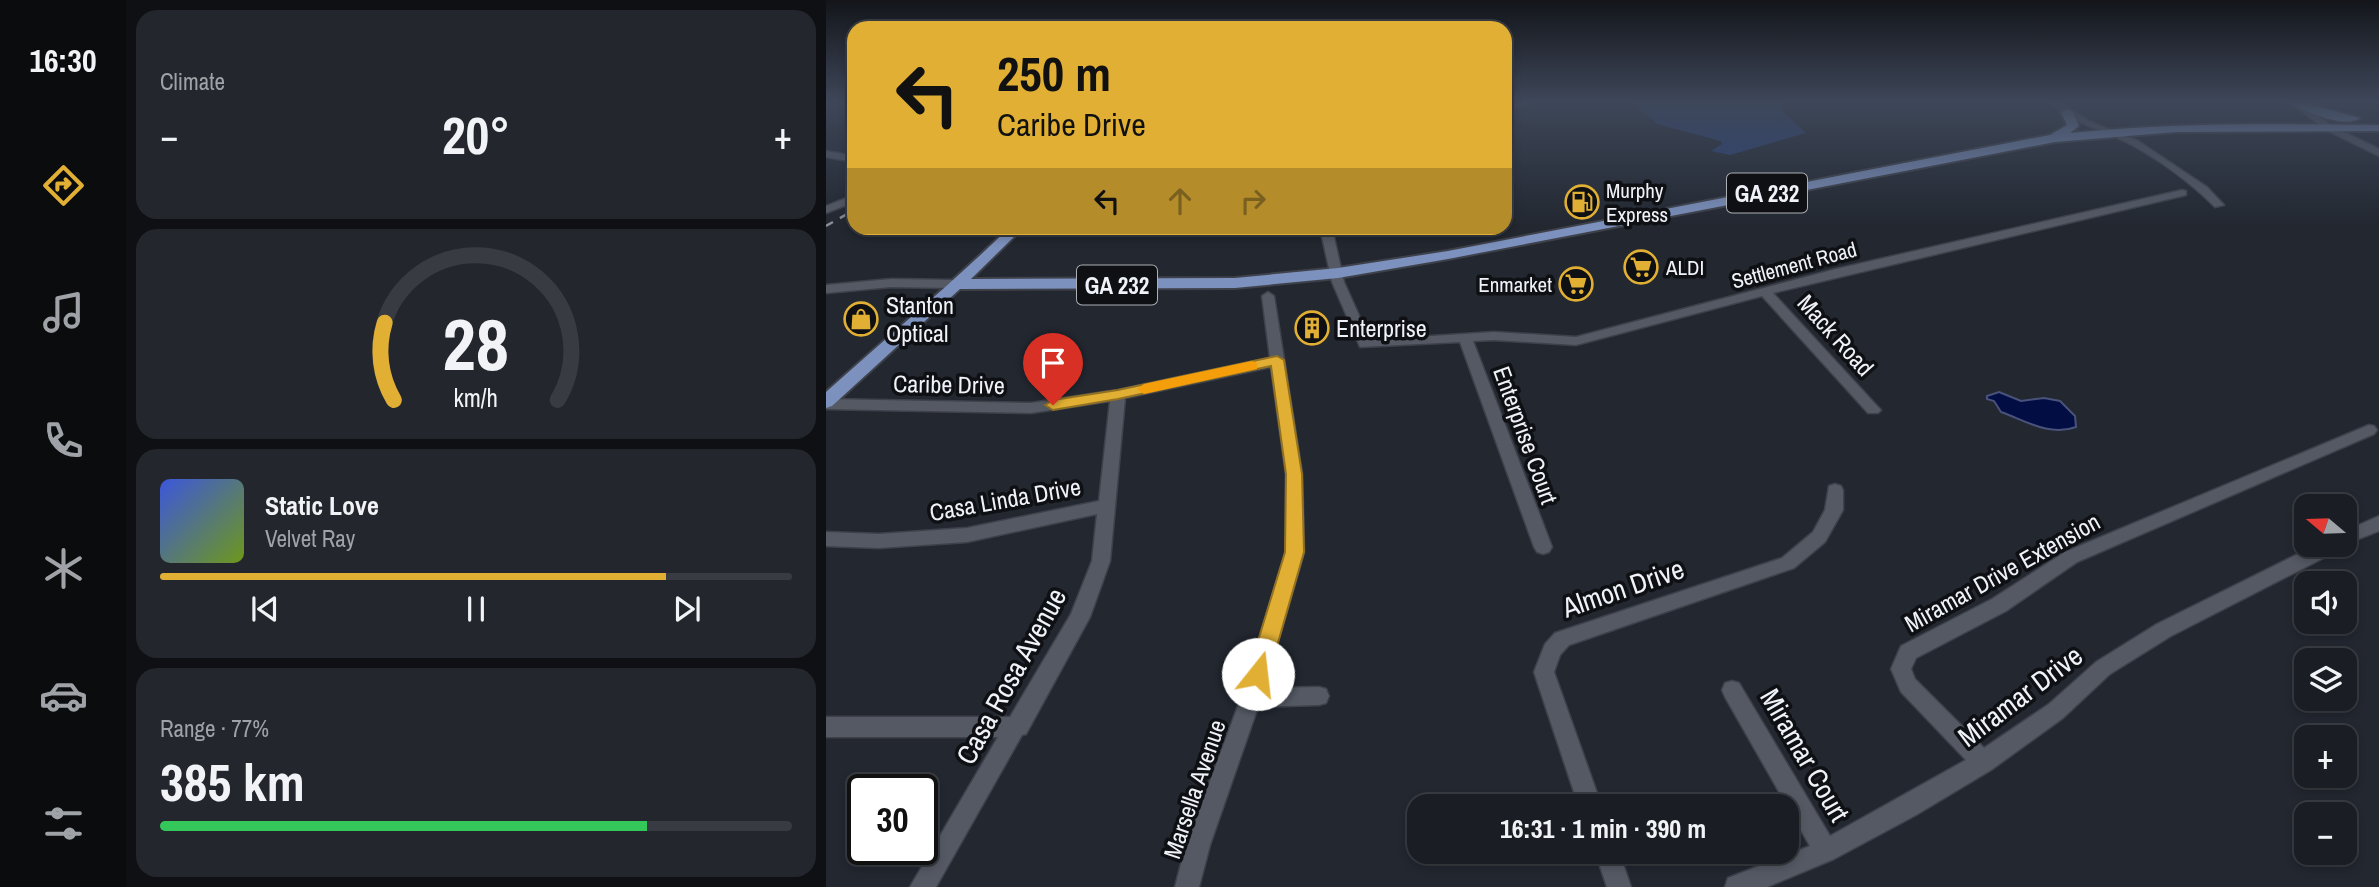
<!DOCTYPE html>
<meta charset="utf-8">
<style>
:root{--surface:#1a1d24;--page:#23262c;--text:#f1f3f6;--muted:#9fa2a6;--line:#383b41;--accent:#e1af34}
body{margin:0;font-family:"Archivo Narrow",sans-serif;background:var(--page);color:var(--text);height:100vh;display:flex;flex-direction:column;font-size:26px;white-space:nowrap}
*{box-sizing:border-box;margin:0}
p{font-size:23px;color:var(--muted)}
.icon{flex:none;width:38px;height:38px;fill:none;stroke:currentColor;stroke-width:2;stroke-linecap:round;stroke-linejoin:round}
.map{position:relative;flex:1;overflow:hidden}
.drawer{display:flex;flex-direction:column;gap:10px;padding:10px;background:#0e1014;width:700px}
.drawer>*{flex:none}
.guide{position:absolute;left:21px;top:21px;width:665px;height:214px;border-radius:21px;box-shadow:0 4px 10px #0003,0 0 0 2px var(--line);background:#e1af34;color:#111;overflow:hidden}
.needle{width:46px;rotate:289deg}
.controls{position:absolute;left:1468px;top:494px;display:grid;gap:14px}
.controls a{display:grid;place-items:center;width:63px;height:63px;border-radius:14px;background:var(--surface);box-shadow:0 4px 10px #0003,0 0 0 2px var(--line);font-size:35px}
.speed{position:absolute;left:21px;top:774px;display:flex;gap:14px;font-size:35px;font-weight:700;text-align:center}
.speed>*{display:grid;place-content:center;width:91px;height:91px;border-radius:50%;background:var(--surface);box-shadow:0 4px 10px #0003,0 0 0 2px var(--line);line-height:1}
.speed .limit{border:4px solid #111;border-radius:10px;background:#fff;color:#111}
.pin{position:absolute;display:grid;place-items:center;width:60px;height:60px;color:#fff;margin:-72px -30px;border-radius:50% 50% 50% 0;rotate:-45deg;box-shadow:0 0 7px #0007}
.pin .icon{rotate:45deg}
.me{position:absolute;width:77px;margin:-38px;rotate:16deg;stroke-linejoin:round;filter:drop-shadow(0 0 5px #0008)}
.turn{display:flex;align-items:center;gap:24px;height:147px;padding:0 35px;font-size:32px}
.turn .icon{width:91px;height:91px;stroke-width:2.5}
.turn b{display:block;font-size:49px;line-height:60px}
.lanes{display:flex;align-items:center;height:66px;padding:0 35px;background:#0003;justify-content:center;gap:35px;direction:ltr}
.lanes .off{opacity:.35}
.big{font-size:52px;font-weight:700;line-height:1.1}
.drawer .tile{flex:1;display:flex;flex-direction:column;justify-content:center;gap:10px;min-width:0;padding:0 24px;border-radius:21px;background:var(--page)}
.drawer .dial{align-items:center;gap:0}
.dial svg{height:182px;overflow:visible;fill:none;stroke:var(--line);stroke-width:7;stroke-linecap:round;text-anchor:middle}
.dial text{fill:var(--text);stroke:none}
.song{display:flex;align-items:center;gap:21px}
.cover{width:84px;height:84px;border-radius:10px;background:linear-gradient(135deg,hsl(230 70% 55%),hsl(80 70% 35%))}
.played{height:7px;border-radius:4px;background:linear-gradient(90deg,var(--accent) 80%,var(--line) 80%)}
.keys{display:flex;justify-content:space-around;direction:ltr}
.heat{display:flex;justify-content:space-between;align-items:center;font-size:38px;direction:ltr}
.charge{height:10px;border-radius:5px;background:linear-gradient(90deg,#34c759 77%,var(--line) 0)}
.trip{position:absolute;left:581px;top:794px;width:392px;height:70px;border-radius:21px;background:var(--surface);box-shadow:0 4px 10px #0003,0 0 0 2px var(--line);font-weight:700;line-height:70px;text-align:center}
main{display:flex;flex:1;min-height:0}
.tab-bar{display:flex;flex-direction:column;width:126px;justify-content:space-around;align-items:center;background:#0a0c0e;color:var(--muted)}
.tab-bar .icon{width:49px;height:49px}
.tab-bar .active{color:var(--accent)}
.tab-bar b{font-size:32px;color:var(--text)}
.map>svg:first-child{display:block}
</style>
<main>
<nav class="tab-bar">
<b>16:30</b>
<svg class="icon active" aria-label="directions" viewBox="0 0 24 24"><path d="M12 3l9 9-9 9-9-9zM9 14v-3h6M13 9l2 2-2 2"/></svg>
<svg class="icon" aria-label="music" viewBox="0 0 24 24"><path d="M9 18V5l10-2v13"/><circle cx="6" cy="18" r="3"/><circle cx="16" cy="16" r="3"/></svg>
<svg class="icon" aria-label="phone" viewBox="0 0 24 24"><path d="M5 4h4l2 5-3 2q2 4 5 5l2-3 5 2v4C11 20 4 13 5 4z"/></svg>
<svg class="icon" aria-label="climate" viewBox="0 0 24 24"><path d="M12 3v18M4 7l16 10M4 17L20 7"/></svg>
<svg class="icon" aria-label="car" viewBox="0 0 24 24"><path d="M5 17H2v-5l4-1 3-4h7l3 4 3 1v5h-3M9 17h6M6 11h13"/><circle cx="7" cy="17" r="2"/><circle cx="17" cy="17" r="2"/></svg>
<svg class="icon" aria-label="filters" viewBox="0 0 24 24"><path d="M4 7h16M4 17h16"/><circle cx="9" cy="7" r="2"/><circle cx="15" cy="17" r="2"/></svg>
</nav>
<section class="drawer">
<div class="tile"><p>Climate</p>
<div class="heat"><a>−</a><b class="big">20°</b><a>+</a></div>
</div>
<div class="tile dial"><svg viewBox="0 0 100 80">
<path d="M14 69A42 42 0 1 1 86 69"/>
<path d="M14 69A42 42 0 0 1 10 35" stroke="#e1af34"/>
<text x="50" y="56" font-size="32" font-weight="700">28</text>
<text x="50" y="72" font-size="11">km/h</text>
</svg></div>
<div class="tile">
<div class="song"><i class="cover"></i><div><b>Static Love</b><p>Velvet Ray</p></div></div>
<div class="played"></div>
<div class="keys"><svg class="icon" aria-label="previous" viewBox="0 0 24 24"><path d="M18 5L8 12l10 7zM5 5v14"/></svg><svg class="icon" aria-label="pause" viewBox="0 0 24 24"><path d="M8 5v14M16 5v14"/></svg><svg class="icon" aria-label="next" viewBox="0 0 24 24"><path d="M6 5l10 7-10 7zM19 5v14"/></svg></div>
</div>
<div class="tile"><p>Range · 77%</p><b class="big">385 km</b><div class="charge"></div></div>
</section>
<div class="map">
<svg width="1553" height="887" viewBox="0 0 1553 887">
<rect width="100%" height="100%" fill="#222730"/>
<polygon fill="#2a427c" points="805,102 954,102 959,113 980,133 904,155 885,151 896,144 895,141 831,124"/>
<path fill="#020d44" stroke="#49527a" stroke-width="2" d="M1173,392l22,9 23,-3 16,3 15,15 1,11c-27,10 -52,-7 -75,-15l-7,-11 -7,-2v-3z"/>
<g fill="none" stroke-linecap="round" stroke-linejoin="round">
<defs>
<g id="minor">
<polygon points="690,102 703,102 679,112 679,106"/>
<path d="M1224,102h10l29,19 49,20 69,46 17,18 -9,2c-23,-23 -54,-46 -83,-62 -28,-15 -59,-21 -82,-43z"/>
<polygon points="1464,102 1474,102 1506,126 1553,149 1553,156 1500,130"/>
<polygon points="0,151 28,156 28,162 0,157"/>
<polygon points="1356,190 1360,191 1360,195 947,293 1052,407 1055,410 1052,413 1042,413 936,296 750,345 668,340 647,341 726,547 723,552 717,554 711,552 708,547 634,342 534,347 506,282 494,228 506,228 518,282 544,340 668,332 750,337 1010,269"/>
<polygon points="28,195 28,202 0,213 0,206"/>
<polygon points="65,279 129,280 135,284 129,288 65,287 0,293 0,285"/>
<polygon points="442,292 448,296 476,474 478,552 438,688 493,687 500,689 503,696 500,703 493,705 432,707 384,845 373,887 349,887 360,845 415,698 460,552 460,474 445,367 299,398 284,561 264,617 200,734 196,735 110,887 84,887 172,737 0,737 0,717 184,717 245,614 266,561 271,514 141,542 53,548 0,546 0,532 53,534 141,528 273,501 284,401 205,413 0,409 0,399 205,403 292,390 444,358 436,296"/>
<polygon points="1543,425 1548,426 1551,430 1548,434 1251,562 1180,611 1090,658 1085,669 1089,679 1158,748 1223,704 1270,662 1331,624 1492,544 1519,544 1519,531 1553,516 1553,531 1517,545 1515,549 1345,636 1284,674 1237,718 1165,770 1090,815 1008,859 941,887 899,887 902,878 984,846 899,697 896,690 899,683 906,681 913,683 1004,836 1140,760 1075,692 1065,669 1075,646 1166,599 1239,552"/>
<polygon points="1009,484 1015,486 1017,490 1017,510 999,542 968,568 743,645 734,655 728,672 776,807 753,807 708,672 719,644 729,633 956,558 987,532 999,510 1003,486"/>
<polygon points="769,852 793,852 805,887 781,887"/>
</g>
<g id="major">
<path d="M1467,102h9l58,16c-16,11 -50,-6 -67,-12z"/>
<path d="M1241,109l6,3 6,14 -9,7c103,-11 206,-9 309,-8v6l-203,1 -121,10 -607,117 -110,19 -103,10 -275,1 -128,117 -6,2v-16c61,-55 124,-107 183,-164h14l-52,51 264,-1 103,-10 110,-17 602,-116 17,-10 -6,-13z"/>
</g>
</defs>
<use href="#minor" stroke="#3e414a" stroke-width="3"/>
<use href="#major" stroke="#3e414a" stroke-width="4"/>
<use href="#minor" fill="#545964" fill-rule="evenodd"/>
<use href="#major" fill="#7c91bd" fill-rule="evenodd"/>
<polyline stroke="#8a8f96" stroke-width="2.5" stroke-dasharray="8 8" stroke-linecap="butt" points="0,226 28,210"/>
</g>
<linearGradient id="sky" x2="0" y2="1"><stop stop-color="#13151a"/><stop offset="0.45" stop-color="#3e4759"/><stop offset="1" stop-color="#3e4759" stop-opacity="0"/></linearGradient>
<rect width="1553" height="226" fill="url(#sky)"/>
<polygon fill="#e1af34" stroke="#927222" stroke-width="2" points="451,356 458,360 476,474 478,552 443,674 440,681 432,683 425,681 422,674 459,552 460,474 445,366 292,399 227,410 219,405 227,400 292,390"/>
<polygon fill="#f59e0b" points="426,361 431,363 431,369 318,394 311,389 318,384"/>
<defs>
<symbol id="fuel-ring" viewBox="-11 -11 22 22"><circle r="9.5" fill="#0e1014" stroke="#e1af34" stroke-width="1.5"/><path d="M-5.5-6h7V0h2V4h1.3V-2.5L3-4.5l.8-.8L6-3V5H2.5V1h-1V6h-7ZM-4.2-4.7v3.2H.2V-4.7Z" fill="#e1af34"/></symbol>
<symbol id="supermarket-ring" viewBox="-11 -11 22 22"><circle r="9.5" fill="#0e1014" stroke="#e1af34" stroke-width="1.5"/><path d="M-6-5.5h2.5l.6 2H6L4.5 2H-2.5L-4.4-4H-6ZM-1.5 3.2a1.3 1.3 0 1 0 .1 0ZM3 3.2a1.3 1.3 0 1 0 .1 0Z" fill="#e1af34"/></symbol>
<symbol id="shop-ring" viewBox="-11 -11 22 22"><circle r="9.5" fill="#0e1014" stroke="#e1af34" stroke-width="1.5"/><path d="M-5-2.5h2.3a2.7 3.5 0 0 1 5.4 0H5L5.5 6h-11ZM-1.5-2.5h3a1.5 2.3 0 0 0-3 0Z" fill="#e1af34"/></symbol>
<symbol id="building-ring" viewBox="-11 -11 22 22"><circle r="9.5" fill="#0e1014" stroke="#e1af34" stroke-width="1.5"/><path d="M-4-6H4V6H1V3H-1V6H-4ZM-2.5-4.3h1.7v1.8h-1.7ZM.8-4.3h1.7v1.8H.8ZM-2.5-1h1.7V.8h-1.7ZM.8-1h1.7V.8H.8Z" fill="#e1af34"/></symbol>
</defs>
<g fill-rule="evenodd">
<use href="#fuel-ring" x="737" y="183" width="38" height="38"/>
<use href="#supermarket-ring" x="796" y="248" width="38" height="38"/>
<use href="#supermarket-ring" x="731" y="265" width="38" height="38"/>
<use href="#shop-ring" x="16" y="300" width="38" height="38"/>
<use href="#building-ring" x="467" y="309" width="38" height="38"/>
</g>
<g text-anchor="middle" dominant-baseline="central" stroke-width="7" stroke-linejoin="round" paint-order="stroke">
<g font-size="21" fill="#eff3f9" stroke="#0e1014" text-anchor="start">
<text x="780" y="190">Murphy<tspan x="780" dy="24">Express</tspan></text>
<text x="840" y="267">ALDI</text>
<text x="726" y="284" text-anchor="end">Enmarket</text>
</g>
<g font-size="21" fill="#eff3f9" stroke="#0e1014">
<text transform="translate(968 265) rotate(-15)">Settlement Road</text>
</g>
<g fill="#0e1014" stroke="#acafb4" stroke-width="2">
<rect x="901" y="173.5" width="80" height="39" rx="5"/>
<rect x="251" y="265.5" width="80" height="39" rx="5"/>
</g>
<g font-size="23" font-weight="bold" fill="#eff3f9">
<text x="941" y="193">GA 232</text>
<text x="291" y="285">GA 232</text>
</g>
<g font-size="24" fill="#eff3f9" stroke="#0e1014" text-anchor="start">
<text x="60" y="305">Stanton<tspan x="60" dy="28">Optical</tspan></text>
<text x="510" y="328">Enterprise</text>
</g>
<g font-size="24" fill="#eff3f9" stroke="#0e1014">
<text transform="translate(1010 335) rotate(48)">Mack Road</text>
<text transform="translate(123 384) rotate(1)">Caribe Drive</text>
<text transform="translate(700 435) rotate(70)">Enterprise Court</text>
<text transform="translate(179 499) rotate(-10)">Casa Linda Drive</text>
<text transform="translate(1176 572) rotate(-29)">Miramar Drive Extension</text>
<text transform="translate(368 789) rotate(-71)">Marsella Avenue</text>
</g>
<g font-size="28" fill="#eff3f9" stroke="#0e1014">
<text transform="translate(797 588) rotate(-19)">Almon Drive</text>
<text transform="translate(185 676) rotate(-61)">Casa Rosa Avenue</text>
<text transform="translate(1194 696) rotate(-37)">Miramar Drive</text>
<text transform="translate(979 755) rotate(60)">Miramar Court</text>
</g>
</g>
</svg>
<div class="controls">
<a><svg class="needle" viewBox="-14 -14 28 28"><path d="M0-13l5 13h-10z" fill="#e53935"/><path d="M0 13l5-13h-10z" fill="#9fa2a6"/></svg></a>
<a><svg class="icon" aria-label="sound" viewBox="0 0 24 24"><path d="M4 9h4l5-4v14l-5-4H4zM17 9q2 3 0 6"/></svg></a>
<a><svg class="icon" aria-label="layers" viewBox="0 0 24 24"><path d="M12 4l9 5-9 5-9-5zM3 14l9 5 9-5"/></svg></a>
<a>+</a>
<a>−</a>
</div>
<div class="speed"><div class="limit">30</div></div>
<div class="pin" style="left:227px;top:405px;background:#d93025"><svg class="icon" aria-label="arrive" viewBox="0 0 24 24"><path d="M6 21V4h12l-3 4 3 4H6"/></svg></div>
<svg class="me" style="left:432px;top:674px" viewBox="-20 -20 40 40"><circle r="19" fill="#fff"/><path d="M0-13L10 11 0 6-10 11z" fill="#e1af34"/></svg>
<div class="trip">16:31 · 1 min · 390 m</div>
<div class="guide">
<div class="turn"><svg class="icon" aria-label="left" viewBox="0 0 24 24"><path d="M17 20v-9H6M10 6l-5 5 5 5"/></svg><div><b>250 m</b>Caribe Drive</div></div>
<div class="lanes"><svg class="icon" aria-label="left" viewBox="0 0 24 24"><path d="M17 20v-9H6M10 6l-5 5 5 5"/></svg><svg class="icon off" aria-label="ahead" viewBox="0 0 24 24"><path d="M12 20V5M6 11l6-6 6 6"/></svg><svg class="icon off" aria-label="right" viewBox="0 0 24 24"><path d="M7 20v-9h11M14 6l5 5-5 5"/></svg></div>
</div>
</div>
</main>
